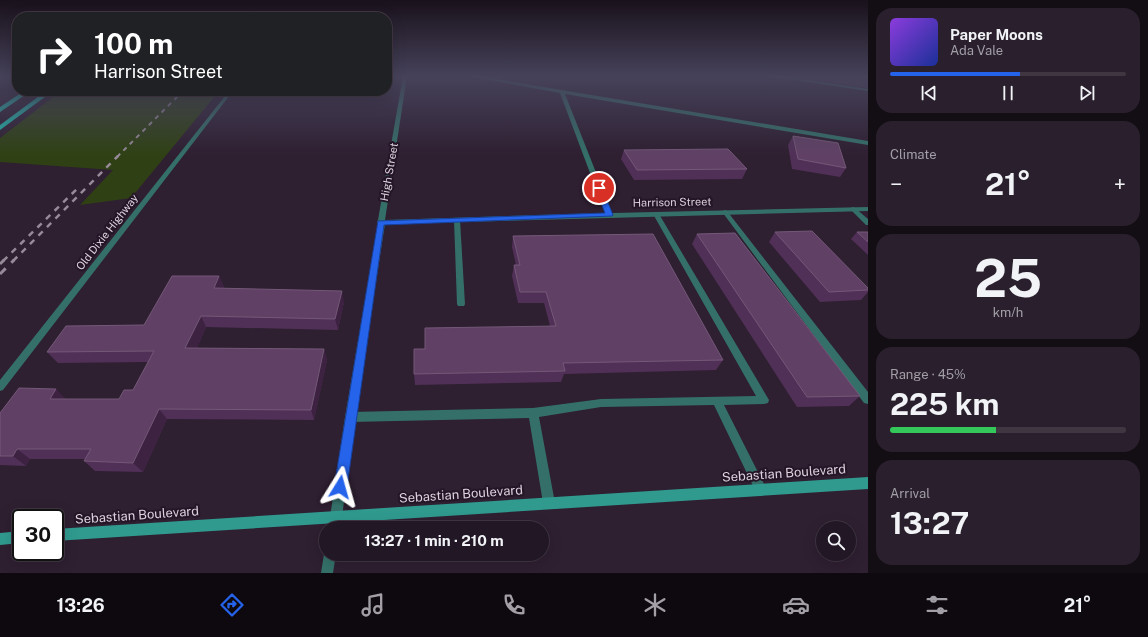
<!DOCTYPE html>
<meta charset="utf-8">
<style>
:root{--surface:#221725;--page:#2a202d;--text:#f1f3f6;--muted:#a29fa7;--line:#3f3642;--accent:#2563eb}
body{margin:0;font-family:"Public Sans",sans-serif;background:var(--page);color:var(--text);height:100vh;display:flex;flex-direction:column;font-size:15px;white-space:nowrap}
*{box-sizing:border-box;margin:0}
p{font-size:13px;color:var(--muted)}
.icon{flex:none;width:22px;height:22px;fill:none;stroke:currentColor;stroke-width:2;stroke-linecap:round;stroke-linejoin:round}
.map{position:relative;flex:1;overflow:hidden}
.details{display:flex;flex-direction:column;gap:8px;padding:8px;background:#130d14;width:280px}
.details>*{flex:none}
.banner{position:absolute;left:12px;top:12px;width:380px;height:84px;border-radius:16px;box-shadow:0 4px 16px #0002,0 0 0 1px var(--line);background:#202124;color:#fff;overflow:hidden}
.fabs{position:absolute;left:816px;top:521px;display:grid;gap:8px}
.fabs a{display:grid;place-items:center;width:40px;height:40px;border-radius:50%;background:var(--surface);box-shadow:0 4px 16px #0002,0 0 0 1px var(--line);font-size:20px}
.speed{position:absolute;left:12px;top:509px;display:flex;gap:8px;font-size:20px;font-weight:700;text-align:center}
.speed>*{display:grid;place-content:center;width:52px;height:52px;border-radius:50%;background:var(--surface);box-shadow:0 4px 16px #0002,0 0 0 1px var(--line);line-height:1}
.speed .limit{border:2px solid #111;border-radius:6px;background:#fff;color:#111}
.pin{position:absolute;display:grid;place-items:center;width:34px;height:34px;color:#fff;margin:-17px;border:2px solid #fff;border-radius:50%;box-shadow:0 1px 4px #0007}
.me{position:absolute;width:44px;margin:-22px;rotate:8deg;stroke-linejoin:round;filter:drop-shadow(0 0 3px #0008)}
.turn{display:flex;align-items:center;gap:14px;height:84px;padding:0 16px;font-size:18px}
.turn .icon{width:52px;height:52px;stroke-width:2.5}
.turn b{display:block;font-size:28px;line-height:34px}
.big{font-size:30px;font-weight:700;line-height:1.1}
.details .tile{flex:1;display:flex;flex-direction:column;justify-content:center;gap:6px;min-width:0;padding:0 14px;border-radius:16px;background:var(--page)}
.details .dial{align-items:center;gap:0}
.dial b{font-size:52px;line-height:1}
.song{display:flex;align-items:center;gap:12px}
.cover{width:48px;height:48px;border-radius:6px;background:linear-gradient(135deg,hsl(270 70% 55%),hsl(230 70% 35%))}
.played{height:4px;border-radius:2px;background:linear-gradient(90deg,var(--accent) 55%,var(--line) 55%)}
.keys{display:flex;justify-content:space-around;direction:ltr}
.heat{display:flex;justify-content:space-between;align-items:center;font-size:22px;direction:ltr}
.charge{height:6px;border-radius:3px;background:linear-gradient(90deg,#34c759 45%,var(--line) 0)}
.trip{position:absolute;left:319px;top:521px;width:230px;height:40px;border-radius:20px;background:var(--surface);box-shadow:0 4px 16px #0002,0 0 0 1px var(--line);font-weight:700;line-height:40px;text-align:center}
.menu{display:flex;height:64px;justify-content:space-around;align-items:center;background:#0e090f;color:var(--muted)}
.menu .icon{width:28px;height:28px}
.menu .active{color:var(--accent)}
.menu b{font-size:18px;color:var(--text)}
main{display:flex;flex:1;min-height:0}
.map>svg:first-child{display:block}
</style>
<main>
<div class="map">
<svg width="868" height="573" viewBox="0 0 868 573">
<rect width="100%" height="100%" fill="#2e1f31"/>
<polygon fill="#2f4114" points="61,91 219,91 131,198 80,205 113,170 0,162 0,138"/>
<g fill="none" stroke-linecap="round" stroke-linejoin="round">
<g fill="#347069" fill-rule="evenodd">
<polygon points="768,76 781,76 868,89 868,91"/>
<polygon points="853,207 855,208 868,219 868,225 866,225 851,210 851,208"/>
<polygon points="725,210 727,211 868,392 868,404 864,403 723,213 723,211"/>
<polygon points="656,212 659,214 769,400 768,403 764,404 724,405 765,486 767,490 765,494 761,496 757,494 714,405 601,407 539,417 555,503 553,507 549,509 545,507 543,503 529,418 350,422 346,420 345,417 346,414 350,412 533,408 601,399 756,396 653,214"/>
<polygon points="457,218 460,220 465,304 464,306 458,306 457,304 454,220"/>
</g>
<g fill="#347069" fill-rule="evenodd">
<polygon points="403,76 407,76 385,220 605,213 560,93 467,76 478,76 868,141 868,145 565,94 612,213 868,207 868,211 385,224 355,417 342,517 340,521 336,523 332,521 330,517 345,417 378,224 377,222 378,220"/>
<polygon points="229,91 233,91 3,390 0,391 0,380"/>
</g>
<g fill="#347069" fill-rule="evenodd">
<polygon points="336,511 340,513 342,517 340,528 328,528 332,513"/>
<polygon points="326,549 326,554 336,554 333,573 321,573 324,554"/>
</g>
<g fill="#309a8f" fill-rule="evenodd">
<polygon points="868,477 868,489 55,541 55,529"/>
<polygon points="21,531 21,543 0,545 0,533"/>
</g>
<g fill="#21bbad" fill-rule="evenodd">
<polygon points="24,91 31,91 0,112 0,107"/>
<polygon points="46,91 53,91 0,130 0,125"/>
</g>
<polyline stroke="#968a98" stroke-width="2" stroke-dasharray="4.5 4.5" stroke-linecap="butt" points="117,157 183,91"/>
<g stroke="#968a98" stroke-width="2.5" stroke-dasharray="6 6" stroke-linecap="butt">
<polyline points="3,261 80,186"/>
<polyline points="13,261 118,156"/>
</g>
<g stroke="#968a98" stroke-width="3" stroke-dasharray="8 8" stroke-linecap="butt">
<polyline points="0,264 4,260"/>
<polyline points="0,274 14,260"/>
</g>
</g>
<g fill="#513057">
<polygon points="786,76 868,76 868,88"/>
<polygon points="793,136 846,168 840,177 792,169 788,145"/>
<polygon points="624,150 747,169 742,179 634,180 621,159"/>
<polygon points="775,232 868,288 868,292 861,300 820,302 769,242"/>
<polygon points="857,232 868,232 868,255 851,239"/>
<polygon points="697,234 860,396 849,406 797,407 692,244"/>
<polygon points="513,236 723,360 716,370 564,374 561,382 415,385 414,374 425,349 550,326 544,303 518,303 512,276 514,265 516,265 512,247"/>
<polygon points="219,276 224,287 224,288 344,302 338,330 206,327 197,348 324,349 327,360 314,420 167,419 143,472 95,471 84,461 86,459 30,459 26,466 0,465 0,413 65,399 119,399 133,390 148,362 58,363 47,352 144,325"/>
</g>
<g fill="#3d2242">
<polygon points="219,276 224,287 219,299 214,288"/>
<polygon points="342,291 344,302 338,330 335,319"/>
<polygon points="201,316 206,327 192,359 185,348"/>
<polygon points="324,349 327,360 314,420 311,410"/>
<polygon points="56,389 67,400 50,399"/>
<polygon points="159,409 167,419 143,472 133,463"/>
<polygon points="17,449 30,459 26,466 13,456"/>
</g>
<g fill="#604165" stroke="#745878">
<polygon points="849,76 868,76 868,79"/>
<polygon points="793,136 838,143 846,168 798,159"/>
<polygon points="728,149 747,169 637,170 624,150"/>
<polygon points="812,231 868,288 868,290 829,292 775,232"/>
<polygon points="857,232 868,232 868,242"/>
<polygon points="735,233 860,396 807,397 697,234"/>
<polygon points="653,234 723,360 563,363 565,371 414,374 414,349 425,349 425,328 556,326 546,292 520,292 514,265 520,265 513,236"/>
<polygon points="172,276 219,276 214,288 342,291 335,319 201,316 185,348 324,349 311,410 159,409 133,463 84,461 91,449 17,449 13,456 0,456 0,413 19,388 56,389 50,399 119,399 124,390 133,390 154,351 47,352 66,326 144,325"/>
</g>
<linearGradient id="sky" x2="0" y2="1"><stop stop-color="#19111b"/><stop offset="0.49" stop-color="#46425a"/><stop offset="1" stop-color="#46425a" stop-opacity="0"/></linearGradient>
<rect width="868" height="156" fill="url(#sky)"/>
<polygon fill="#2563eb" stroke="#184099" points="596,186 602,188 613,215 612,216 384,225 347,487 345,492 340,493 336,492 334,487 378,221 605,213 595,188"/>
<g text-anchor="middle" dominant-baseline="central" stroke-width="4" stroke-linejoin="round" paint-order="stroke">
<g font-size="11" fill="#dcd1dd" stroke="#241527">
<text transform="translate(389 172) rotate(-80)">High Street</text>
<text transform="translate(672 202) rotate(-1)">Harrison Street</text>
<text transform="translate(107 232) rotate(-52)">Old Dixie Highway</text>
</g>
<g font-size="13" fill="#dcd1dd" stroke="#241527">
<text transform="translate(784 473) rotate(-4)">Sebastian Boulevard</text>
<text transform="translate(461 494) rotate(-4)">Sebastian Boulevard</text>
<text transform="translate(137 515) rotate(-4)">Sebastian Boulevard</text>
</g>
</g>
</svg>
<div class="fabs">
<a><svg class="icon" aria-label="search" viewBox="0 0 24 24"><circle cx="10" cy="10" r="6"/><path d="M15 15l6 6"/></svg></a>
</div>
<div class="speed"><div class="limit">30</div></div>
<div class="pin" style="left:599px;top:188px;background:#d93025"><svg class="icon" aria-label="arrive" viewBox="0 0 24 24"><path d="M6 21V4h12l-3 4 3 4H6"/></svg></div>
<svg class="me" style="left:340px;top:487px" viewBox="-20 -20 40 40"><path d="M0-17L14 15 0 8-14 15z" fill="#2563eb" stroke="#fff" stroke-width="4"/></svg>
<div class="trip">13:27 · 1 min · 210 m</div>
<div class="banner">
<div class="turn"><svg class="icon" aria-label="right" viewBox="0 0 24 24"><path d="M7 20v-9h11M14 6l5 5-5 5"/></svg><div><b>100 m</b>Harrison Street</div></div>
</div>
</div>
<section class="details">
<div class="tile">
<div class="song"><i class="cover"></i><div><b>Paper Moons</b><p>Ada Vale</p></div></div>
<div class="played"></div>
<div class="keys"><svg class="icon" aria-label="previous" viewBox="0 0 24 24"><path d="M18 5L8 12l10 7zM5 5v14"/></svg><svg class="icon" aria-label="pause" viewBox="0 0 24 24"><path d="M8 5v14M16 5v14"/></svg><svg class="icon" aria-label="next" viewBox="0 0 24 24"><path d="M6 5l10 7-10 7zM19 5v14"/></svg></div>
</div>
<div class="tile"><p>Climate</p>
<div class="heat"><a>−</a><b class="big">21°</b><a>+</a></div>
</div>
<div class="tile dial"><b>25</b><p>km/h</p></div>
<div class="tile"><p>Range · 45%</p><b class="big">225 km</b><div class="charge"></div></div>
<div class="tile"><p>Arrival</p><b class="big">13:27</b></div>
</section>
</main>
<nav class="menu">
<b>13:26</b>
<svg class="icon active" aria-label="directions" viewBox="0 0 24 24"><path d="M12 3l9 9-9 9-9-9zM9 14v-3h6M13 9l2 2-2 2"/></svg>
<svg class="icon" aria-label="music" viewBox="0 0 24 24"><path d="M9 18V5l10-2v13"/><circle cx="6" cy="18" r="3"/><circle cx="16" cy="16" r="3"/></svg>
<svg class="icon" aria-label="phone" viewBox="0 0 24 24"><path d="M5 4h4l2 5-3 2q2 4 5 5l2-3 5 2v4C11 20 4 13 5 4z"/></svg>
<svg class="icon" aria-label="climate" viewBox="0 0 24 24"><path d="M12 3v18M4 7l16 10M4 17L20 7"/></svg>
<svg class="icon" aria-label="car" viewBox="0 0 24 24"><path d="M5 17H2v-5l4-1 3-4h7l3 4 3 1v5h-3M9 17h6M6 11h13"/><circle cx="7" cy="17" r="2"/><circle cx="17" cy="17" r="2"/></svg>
<svg class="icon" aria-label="filters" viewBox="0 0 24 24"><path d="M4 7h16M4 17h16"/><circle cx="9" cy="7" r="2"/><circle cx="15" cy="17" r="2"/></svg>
<b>21°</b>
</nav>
